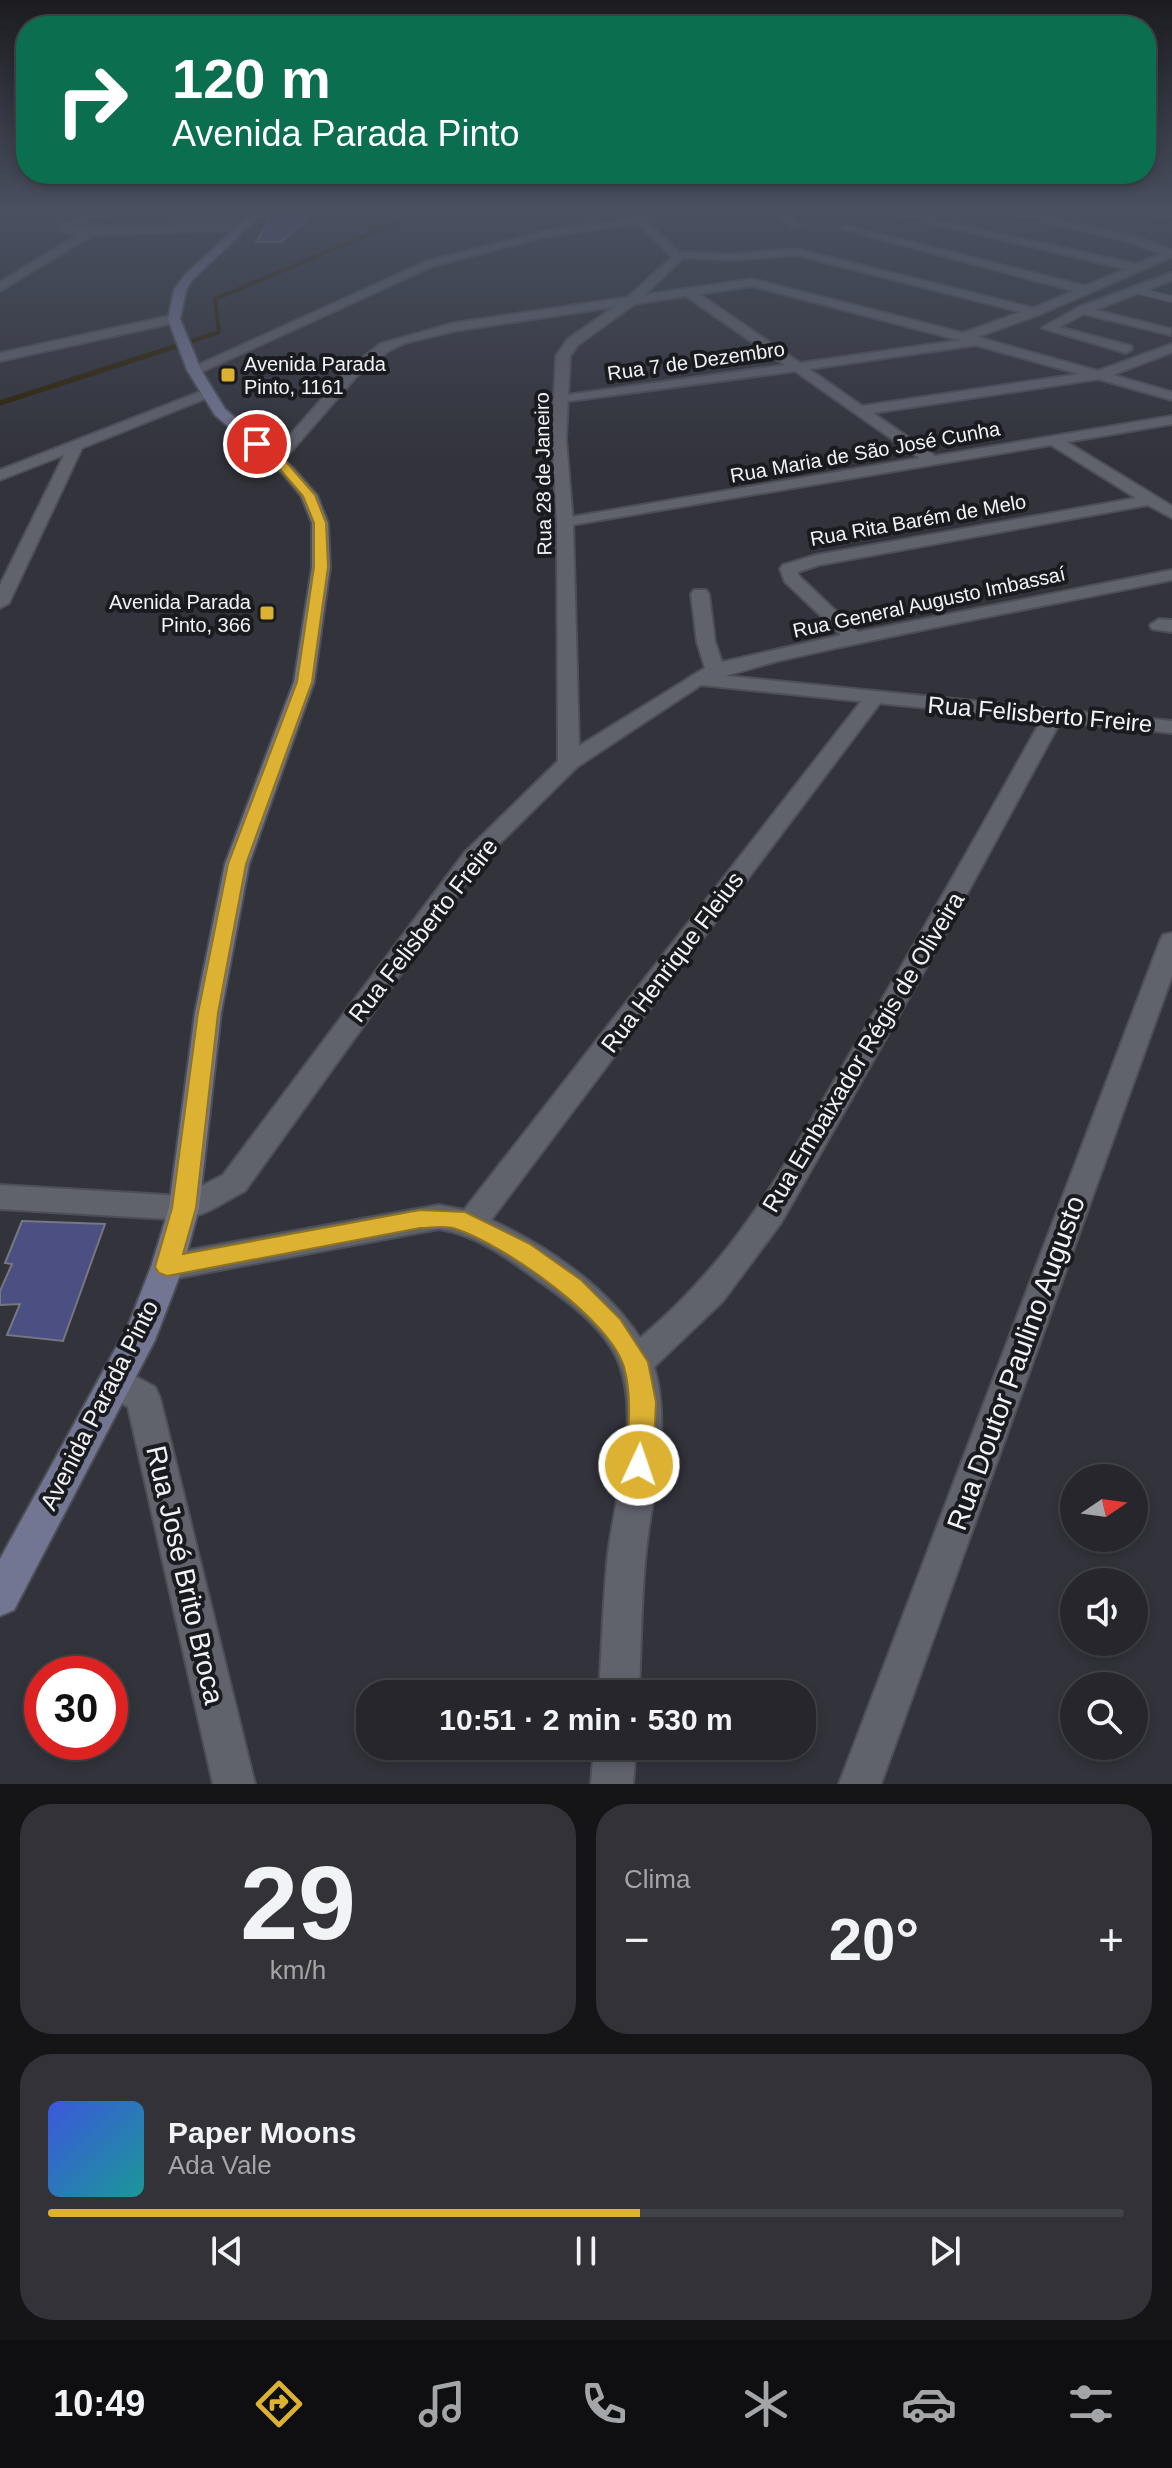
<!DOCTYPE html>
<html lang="pt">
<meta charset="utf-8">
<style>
:root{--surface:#26262c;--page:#323238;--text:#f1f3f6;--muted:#a4a5a9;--line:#424348;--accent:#ddb233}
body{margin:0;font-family:Arial,sans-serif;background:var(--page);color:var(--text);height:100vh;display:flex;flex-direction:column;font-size:30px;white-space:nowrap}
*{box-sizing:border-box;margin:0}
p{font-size:26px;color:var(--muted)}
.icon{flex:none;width:44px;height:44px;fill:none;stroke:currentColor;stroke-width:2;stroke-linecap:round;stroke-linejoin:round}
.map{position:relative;height:1784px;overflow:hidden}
.details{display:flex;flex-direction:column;gap:20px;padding:20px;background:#151518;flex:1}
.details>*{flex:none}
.banner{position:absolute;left:16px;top:16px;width:1140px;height:168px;border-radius:32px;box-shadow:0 4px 12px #0003,0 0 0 2px var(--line);background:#0b6e4f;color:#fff;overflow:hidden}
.needle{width:52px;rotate:77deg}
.tools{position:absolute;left:1060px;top:1464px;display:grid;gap:16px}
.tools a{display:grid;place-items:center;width:88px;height:88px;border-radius:50%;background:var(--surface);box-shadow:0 4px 12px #0003,0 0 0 2px var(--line);font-size:40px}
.speed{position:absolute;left:24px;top:1656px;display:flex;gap:16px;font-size:40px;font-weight:700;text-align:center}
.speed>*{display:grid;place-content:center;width:104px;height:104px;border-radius:50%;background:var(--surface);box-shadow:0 4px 12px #0003,0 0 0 2px var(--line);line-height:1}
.speed .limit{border:12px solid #d22;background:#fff;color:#111}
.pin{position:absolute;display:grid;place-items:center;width:68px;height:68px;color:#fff;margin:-34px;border:4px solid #fff;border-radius:50%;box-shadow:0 2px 8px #0007}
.me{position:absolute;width:88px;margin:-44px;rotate:3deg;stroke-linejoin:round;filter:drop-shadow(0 0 6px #0008)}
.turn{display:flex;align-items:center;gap:28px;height:168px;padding:0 24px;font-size:36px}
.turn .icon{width:104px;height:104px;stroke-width:2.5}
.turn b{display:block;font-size:56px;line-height:68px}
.big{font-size:60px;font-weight:700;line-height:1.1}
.details .tile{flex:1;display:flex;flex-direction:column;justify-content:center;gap:12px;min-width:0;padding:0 28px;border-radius:32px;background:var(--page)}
.details .dial{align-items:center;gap:0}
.dial b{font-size:104px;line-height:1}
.song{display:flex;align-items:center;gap:24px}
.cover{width:96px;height:96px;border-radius:12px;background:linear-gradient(135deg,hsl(230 70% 55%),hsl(180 70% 35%))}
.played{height:8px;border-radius:4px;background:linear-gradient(90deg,var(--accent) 55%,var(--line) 55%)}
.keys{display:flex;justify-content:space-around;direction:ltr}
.heat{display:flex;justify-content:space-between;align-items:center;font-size:44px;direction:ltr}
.details .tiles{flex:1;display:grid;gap:20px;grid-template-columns:1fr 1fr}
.tile:last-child{grid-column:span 2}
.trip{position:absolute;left:356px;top:1680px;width:460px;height:80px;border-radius:32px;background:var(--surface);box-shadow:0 4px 12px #0003,0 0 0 2px var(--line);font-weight:700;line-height:80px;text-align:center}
.menu{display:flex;height:128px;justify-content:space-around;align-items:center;background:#0f0f12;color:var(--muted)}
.menu .icon{width:56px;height:56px}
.menu .active{color:var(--accent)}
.menu b{font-size:36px;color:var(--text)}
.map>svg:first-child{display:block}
</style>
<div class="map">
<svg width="1172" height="1784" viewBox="0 0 1172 1784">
<rect width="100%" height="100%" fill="#32333b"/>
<polygon fill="#534109" points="1062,209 1172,209 1172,220"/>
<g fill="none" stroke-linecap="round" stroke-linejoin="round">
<polyline stroke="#2e2203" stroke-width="4" points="183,344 219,332 215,299 429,209"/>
<polyline stroke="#2e2203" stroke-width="5" points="0,403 189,342"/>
</g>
<g fill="#4b4f82" stroke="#757781" stroke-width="2">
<polygon points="282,209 320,209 281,242 256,242 271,215 276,215"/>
<polygon points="22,1221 105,1224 63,1341 7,1335 20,1304 0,1305 0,1291 12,1264 5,1263"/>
</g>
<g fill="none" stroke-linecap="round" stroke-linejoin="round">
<defs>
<polyline id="service" points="1135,290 1172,299"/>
<g id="minor">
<polygon points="0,209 11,209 0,213"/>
<polygon points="112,209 127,209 71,227 240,224 245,227 240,230 92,235 0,291 0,282 79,234 59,231 62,223"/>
<polygon points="770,209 781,209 800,226 791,228"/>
<path d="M993,209h17l126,28 36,13v7l-134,58 -61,22 121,34 74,-27v8l-59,23 59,17v8l-74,-21 -225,34 62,43 237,-40v8l-105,18 105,64v12l-24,-13 -329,60 -21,7 1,4 59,56 314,-62v10c-132,27 -264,51 -394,81 -15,4 -81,24 -88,22l-3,-4 18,-11 -8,-26 -6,-48 3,-4h12l3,4 6,48 7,20 119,-27 -56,-53 -5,-13 3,-4 33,-10 320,-57 -85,-53 -492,82 -2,-4 2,-4 6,-1 354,-60 -124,-87 -241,32 -2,-3 7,-4 226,-31 -99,-69 -232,35 -49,12 -15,7 -33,26 -75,86 -5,2 -8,-5 78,-89 33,-26 74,-21 298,-44 211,54 58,-21 -225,-57 -63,5 -60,-3v-4l4,-1 56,2 63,-5 237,59 41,-17 -235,-63 5,-3 241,61 41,-17 -228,-54 5,-3 233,52 25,-10 -32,-12zM752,286l207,54h3l-162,23 -101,-69zM976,345l103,29 -217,32 -53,-37z"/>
<polygon points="640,217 645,220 644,222 544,237 433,266 199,373 187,370 425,262 544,231"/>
<polygon points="1172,273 1172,280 1095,310 1171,329 1171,335 1084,314 1059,327 1131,346 1132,349 1126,353 1042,328 1079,307"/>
<polygon points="174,315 180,319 178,322 0,361 0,353"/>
<polygon points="207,389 214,393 212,396 82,448 9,603 0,608 0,585 64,455 0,480 0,470"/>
<polygon points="1159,619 1172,620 1172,632 1152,629 1150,625"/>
<path d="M873,693l7,2 3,4 -3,4 -389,517c56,26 115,66 149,118 103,-86 150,-183 217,-296 64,-108 126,-217 187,-327l10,-6 7,2 3,4 -115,212 -168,296 -58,78 -69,66c18,59 -2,124 -8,184 -5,48 -5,96 -7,143h-40c3,-47 4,-94 9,-140 7,-59 32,-130 12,-188 -13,-37 -54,-66 -84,-87 -30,-22 -60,-44 -97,-50l-272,51 -11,-4 -5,-9 5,-9 11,-4 272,-49 25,5 402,-515z"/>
<polygon points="1172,933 1172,976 881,1784 839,1784 1160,941 1163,935"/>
<polygon points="0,1185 184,1196 195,1200 199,1208 195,1216 184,1220 0,1209"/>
<polygon points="116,1366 155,1387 160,1398 255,1784 213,1784 128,1407 104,1391 99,1381 104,1371"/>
<polygon points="594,1746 636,1746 633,1784 591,1784"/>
</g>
<path id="tertiary" d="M631,209h10l4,10 39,38 -48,46 -58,42 -8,11 -4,83 7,84 6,223 118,-73 475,48v12l-471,-48 -124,82 -96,95 -236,329c-21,10 -49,33 -72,25l-4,-8 4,-8 50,-25 242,-323 93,-91 -1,-238 -5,-84 4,-83 12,-17 60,-42 44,-40 -36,-35z"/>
<polygon id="secondary" points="256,209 267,209 192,280 186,290 180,319 201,370 225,409 294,469 317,495 328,523 330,567 314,682 249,864 221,1013 199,1208 183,1267 155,1340 14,1610 0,1616 0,1559 128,1326 151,1267 169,1208 195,1013 225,864 294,682 312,567 312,523 301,496 284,475 215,415 187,370 168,319 174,290 184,276"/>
</defs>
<use href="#service" stroke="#4d4f56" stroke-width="8"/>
<use href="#minor" stroke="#4d4f56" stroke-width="4"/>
<use href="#tertiary" stroke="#4d4f56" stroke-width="4"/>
<use href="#secondary" stroke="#4d4f56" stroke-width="4"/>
<use href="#service" stroke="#60626c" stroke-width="6"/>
<use href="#minor" fill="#60626c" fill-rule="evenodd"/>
<use href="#tertiary" fill="#60626c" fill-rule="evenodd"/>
<use href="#secondary" fill="#727693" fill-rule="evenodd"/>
</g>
<linearGradient id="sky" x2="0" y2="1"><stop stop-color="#1c1c20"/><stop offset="0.46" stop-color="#495060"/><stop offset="1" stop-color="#495060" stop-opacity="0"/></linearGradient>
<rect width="1172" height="458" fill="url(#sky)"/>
<path fill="#ddb233" stroke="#907421" stroke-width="2" d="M253,441h8l20,15 34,39 11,28 2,44 -16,115 -66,182 -28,149 -22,195 -13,46 237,-44 45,2 65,32 51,36 39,39 28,43 8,40 -3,63 -4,9 -10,3 -10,-3 -4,-9c3,-32 8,-66 -1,-98 -15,-49 -120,-122 -168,-138 -10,-4 -25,-1 -36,-1l-253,48 -8,-3 -4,-6 17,-59 26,-195 30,-149 69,-182 17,-115v-44l-11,-27 -30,-35 -20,-15z"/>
<g fill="#ddb233" stroke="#1a1b1f" stroke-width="3">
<rect x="220" y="367" width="16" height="16" rx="4"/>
<rect x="259" y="605" width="16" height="16" rx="4"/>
</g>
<g text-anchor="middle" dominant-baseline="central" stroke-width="8" stroke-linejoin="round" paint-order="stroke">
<g font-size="20" fill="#f2f3f9" stroke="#1a1b1f">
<text transform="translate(696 361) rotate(-8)">Rua 7 de Dezembro</text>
<text transform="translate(865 452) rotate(-10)">Rua Maria de São José Cunha</text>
<text transform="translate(543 474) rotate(-91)">Rua 28 de Janeiro</text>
<text transform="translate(918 520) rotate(-10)">Rua Rita Barém de Melo</text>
<text transform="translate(929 602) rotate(-12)">Rua General Augusto Imbassaí</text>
</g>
<g font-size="20" fill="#f2f3f9" stroke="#1a1b1f" text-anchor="start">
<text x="244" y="364">Avenida Parada<tspan x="244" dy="23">Pinto, 1161</tspan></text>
<text x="251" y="602" text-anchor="end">Avenida Parada<tspan x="251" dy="23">Pinto, 366</tspan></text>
</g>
<g font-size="24" fill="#f2f3f9" stroke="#1a1b1f">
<text transform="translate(1040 714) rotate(5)">Rua Felisberto Freire</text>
<text transform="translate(423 930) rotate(-52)">Rua Felisberto Freire</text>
<text transform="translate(672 962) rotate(-53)">Rua Henrique Fleius</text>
<text transform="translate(863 1052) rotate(-59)">Rua Embaixador Régis de Oliveira</text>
<text transform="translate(99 1405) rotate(-63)">Avenida Parada Pinto</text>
</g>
<g font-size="28" fill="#f2f3f9" stroke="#1a1b1f">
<text transform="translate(1016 1363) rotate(-70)">Rua Doutor Paulino Augusto</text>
<text transform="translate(185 1575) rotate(77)">Rua José Brito Broca</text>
</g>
</g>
</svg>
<div class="tools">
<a><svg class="needle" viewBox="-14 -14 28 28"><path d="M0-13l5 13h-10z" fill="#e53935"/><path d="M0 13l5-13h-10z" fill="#a4a5a9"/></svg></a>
<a><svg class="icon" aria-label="sound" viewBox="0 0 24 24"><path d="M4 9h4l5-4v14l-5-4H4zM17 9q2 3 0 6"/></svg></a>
<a><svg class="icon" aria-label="search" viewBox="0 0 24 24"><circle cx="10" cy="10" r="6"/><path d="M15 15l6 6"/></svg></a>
</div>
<div class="speed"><div class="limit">30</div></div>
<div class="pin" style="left:257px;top:444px;background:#d93025"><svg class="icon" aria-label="arrive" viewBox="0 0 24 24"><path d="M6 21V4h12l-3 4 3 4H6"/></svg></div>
<svg class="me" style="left:639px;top:1465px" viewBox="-20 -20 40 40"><circle r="17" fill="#ddb233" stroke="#fff" stroke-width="3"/><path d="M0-11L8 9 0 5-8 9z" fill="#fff"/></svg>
<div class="trip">10:51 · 2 min · 530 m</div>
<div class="banner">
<div class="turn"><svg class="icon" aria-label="right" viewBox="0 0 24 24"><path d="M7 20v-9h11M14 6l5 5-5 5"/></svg><div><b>120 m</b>Avenida Parada Pinto</div></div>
</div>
</div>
<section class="details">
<div class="tiles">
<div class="tile dial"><b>29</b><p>km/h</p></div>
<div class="tile"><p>Clima</p>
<div class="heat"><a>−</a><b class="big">20°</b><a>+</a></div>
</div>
<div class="tile">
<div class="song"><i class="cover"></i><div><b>Paper Moons</b><p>Ada Vale</p></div></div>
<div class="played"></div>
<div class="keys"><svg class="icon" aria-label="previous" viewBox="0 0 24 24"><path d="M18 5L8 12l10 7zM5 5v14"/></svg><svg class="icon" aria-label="pause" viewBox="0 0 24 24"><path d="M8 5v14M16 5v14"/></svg><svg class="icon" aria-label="next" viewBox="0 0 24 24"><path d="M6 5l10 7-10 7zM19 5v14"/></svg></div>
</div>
</div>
</section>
<nav class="menu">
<b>10:49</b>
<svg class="icon active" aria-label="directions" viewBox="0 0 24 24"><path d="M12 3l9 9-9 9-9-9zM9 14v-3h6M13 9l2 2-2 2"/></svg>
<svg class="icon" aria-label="music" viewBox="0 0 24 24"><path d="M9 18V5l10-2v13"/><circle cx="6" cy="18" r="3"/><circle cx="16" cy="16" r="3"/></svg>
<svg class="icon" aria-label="phone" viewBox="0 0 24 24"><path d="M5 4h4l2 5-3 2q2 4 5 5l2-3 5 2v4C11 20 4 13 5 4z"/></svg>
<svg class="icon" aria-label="climate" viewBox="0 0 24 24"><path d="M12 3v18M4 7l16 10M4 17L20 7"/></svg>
<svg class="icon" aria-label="car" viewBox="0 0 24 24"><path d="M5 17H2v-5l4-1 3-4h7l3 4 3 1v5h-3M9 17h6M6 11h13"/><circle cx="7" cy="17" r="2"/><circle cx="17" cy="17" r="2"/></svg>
<svg class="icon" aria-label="filters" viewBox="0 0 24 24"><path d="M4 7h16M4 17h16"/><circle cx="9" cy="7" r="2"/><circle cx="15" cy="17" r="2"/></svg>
</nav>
